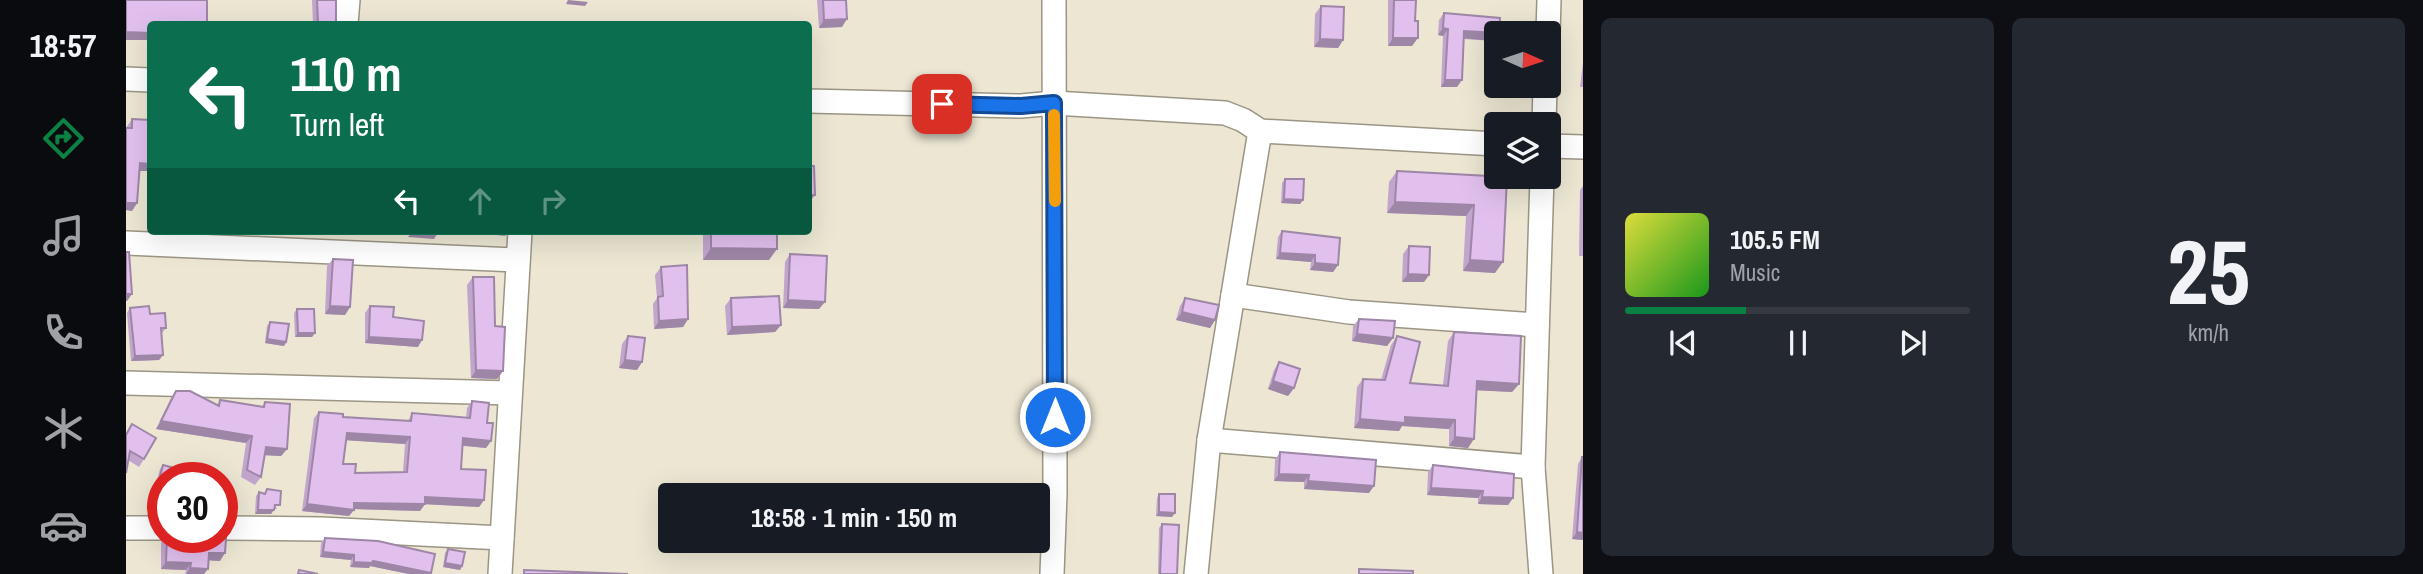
<!DOCTYPE html>
<meta charset="utf-8">
<style>
:root{--surface:#171b24;--page:#242831;--text:#f1f3f6;--muted:#9ea1a6;--line:#363941;--accent:#0b8043}
body{margin:0;font-family:"Archivo Narrow",sans-serif;background:var(--page);color:var(--text);height:100vh;display:flex;flex-direction:column;font-size:26px;white-space:nowrap}
*{box-sizing:border-box;margin:0}
p{font-size:23px;color:var(--muted)}
.icon{flex:none;width:38px;height:38px;fill:none;stroke:currentColor;stroke-width:2;stroke-linecap:round;stroke-linejoin:round}
.map{position:relative;flex:1;overflow:hidden}
.side{display:flex;flex-direction:column;gap:18px;padding:18px;background:#0d0f14;width:840px}
.side>*{flex:none}
.hud{position:absolute;left:21px;top:21px;width:665px;height:214px;border-radius:7px;box-shadow:0 7px 28px #0002;background:#0b6e4f;color:#fff;overflow:hidden}
.needle{width:46px;rotate:93deg}
.fabs{position:absolute;left:1358px;top:21px;display:grid;gap:14px}
.fabs a{display:grid;place-items:center;width:77px;height:77px;border-radius:7px;background:var(--surface);box-shadow:0 7px 28px #0002;font-size:35px}
.speed{position:absolute;left:21px;top:462px;display:flex;gap:14px;font-size:35px;font-weight:700;text-align:center}
.speed>*{display:grid;place-content:center;width:91px;height:91px;border-radius:50%;background:var(--surface);box-shadow:0 7px 28px #0002;line-height:1}
.speed .limit{border:10px solid #d22;background:#fff;color:#111}
.pin{position:absolute;display:grid;place-items:center;width:60px;height:60px;color:#fff;margin:-30px;border-radius:14px;box-shadow:0 4px 10px #0006}
.me{position:absolute;width:77px;margin:-38px;rotate:0deg;stroke-linejoin:round;filter:drop-shadow(0 0 5px #0008)}
.turn{display:flex;align-items:center;gap:24px;height:147px;padding:0 28px;font-size:32px}
.turn .icon{width:91px;height:91px;stroke-width:2.5}
.turn b{display:block;font-size:49px;line-height:60px}
.lanes{display:flex;align-items:center;height:66px;padding:0 28px;background:#0003;justify-content:center;gap:35px;direction:ltr}
.lanes .off{opacity:.35}
.side .card{flex:1;display:flex;flex-direction:column;justify-content:center;gap:10px;min-width:0;padding:0 24px;border-radius:10px;background:var(--page)}
.side .dial{align-items:center;gap:0}
.dial b{font-size:91px;line-height:1}
.song{display:flex;align-items:center;gap:21px}
.cover{width:84px;height:84px;border-radius:10px;background:linear-gradient(135deg,hsl(60 70% 55%),hsl(120 70% 35%))}
.played{height:7px;border-radius:4px;background:linear-gradient(90deg,var(--accent) 35%,var(--line) 35%)}
.keys{display:flex;justify-content:space-around;direction:ltr}
.side .tiles{flex:1;display:grid;gap:18px;grid-template-columns:repeat(2,1fr)}
.trip{position:absolute;left:532px;top:483px;width:392px;height:70px;border-radius:7px;background:var(--surface);box-shadow:0 7px 28px #0002;font-weight:700;line-height:70px;text-align:center}
main{display:flex;flex:1;min-height:0}
.tab-bar{display:flex;flex-direction:column;width:126px;justify-content:space-around;align-items:center;background:#090b0e;color:var(--muted)}
.tab-bar .icon{width:49px;height:49px}
.tab-bar .current{color:var(--accent)}
.tab-bar b{font-size:32px;color:var(--text)}
.map>svg:first-child{display:block}
</style>
<main>
<nav class="tab-bar">
<b>18:57</b>
<svg class="icon current" aria-label="directions" viewBox="0 0 24 24"><path d="M12 3l9 9-9 9-9-9zM9 14v-3h6M13 9l2 2-2 2"/></svg>
<svg class="icon" aria-label="music" viewBox="0 0 24 24"><path d="M9 18V5l10-2v13"/><circle cx="6" cy="18" r="3"/><circle cx="16" cy="16" r="3"/></svg>
<svg class="icon" aria-label="phone" viewBox="0 0 24 24"><path d="M5 4h4l2 5-3 2q2 4 5 5l2-3 5 2v4C11 20 4 13 5 4z"/></svg>
<svg class="icon" aria-label="climate" viewBox="0 0 24 24"><path d="M12 3v18M4 7l16 10M4 17L20 7"/></svg>
<svg class="icon" aria-label="car" viewBox="0 0 24 24"><path d="M5 17H2v-5l4-1 3-4h7l3 4 3 1v5h-3M9 17h6M6 11h13"/><circle cx="7" cy="17" r="2"/><circle cx="17" cy="17" r="2"/></svg>
</nav>
<div class="map">
<svg width="1457" height="574" viewBox="0 0 1457 574">
<rect width="100%" height="100%" fill="#ece6d3"/>
<g fill="none" stroke-linecap="round" stroke-linejoin="round">
<defs>
<g id="minor">
<polyline points="220,24 222,0"/>
<polyline points="1422,33 1423,0"/>
<polyline points="0,79 24,80"/>
<polyline points="682,101 895,106 928,103 1099,113 1117,120 1134,131 1370,144"/>
<polyline points="1418,124 1419,86"/>
<polyline points="1423,146 1457,147"/>
<polyline points="0,243 392,260"/>
<polyline points="1107,295 1223,312 1411,325"/>
<polyline points="0,383 384,393"/>
<polyline points="1083,440 1407,467"/>
<polyline points="0,528 37,528"/>
<polyline points="96,528 195,529 376,538"/>
<polyline points="374,574 394,231"/>
<polyline points="926,574 929,494 928,0"/>
<polyline points="1070,574 1083,440 1134,131"/>
<polyline points="1415,574 1407,467 1416,177"/>
</g>
</defs>
<use href="#minor" stroke="#9b9584" stroke-width="26"/>
<use href="#minor" stroke="#fff" stroke-width="23"/>
</g>
<g fill="#c2a5cd" fill-rule="evenodd">
<polygon points="186,0 210,0 210,24 187,24"/>
<polygon points="691,0 720,0 716,27 693,28"/>
<polygon points="1262,0 1290,0 1286,46 1262,46"/>
<polygon points="1195,6 1217,40 1212,48 1188,47 1189,14"/>
<polygon points="1318,13 1370,33 1370,38 1368,41 1338,39 1331,87 1315,87 1317,36 1312,35 1313,20"/>
<polygon points="1457,63 1457,87 1454,87"/>
<polygon points="6,119 24,120 24,171 13,171 11,203 6,211 0,210 0,128"/>
<polygon points="1271,171 1381,177 1369,273 1337,271 1340,216 1261,213 1263,182"/>
<polygon points="1159,179 1177,200 1174,204 1155,203 1156,183"/>
<polygon points="1457,186 1457,256 1453,256 1454,190"/>
<polygon points="577,231 651,231 643,260 577,260"/>
<polygon points="1156,231 1212,265 1207,272 1184,270 1185,262 1150,259 1152,237"/>
<polygon points="1283,246 1303,275 1298,282 1276,282 1277,254"/>
<polygon points="664,254 693,309 657,308 659,262"/>
<polygon points="207,259 224,307 219,315 199,314 201,266"/>
<polygon points="535,267 562,319 557,327 528,329 527,304 531,298 529,275"/>
<polygon points="347,277 369,326 377,371 371,379 345,378 341,285"/>
<polygon points="605,298 655,325 649,332 601,335 599,306"/>
<polygon points="1059,298 1089,320 1084,328 1050,320 1054,306"/>
<polygon points="244,306 267,317 292,347 239,343 239,313"/>
<polygon points="4,308 24,314 40,328 36,333 37,355 33,360 5,361 1,313"/>
<polygon points="171,309 189,333 186,337 169,337 168,313"/>
<polygon points="1233,319 1267,338 1261,346 1226,341 1227,326"/>
<polygon points="144,322 160,342 158,346 139,343 141,326"/>
<polygon points="1328,332 1393,384 1386,392 1350,390 1342,448 1323,446 1323,429 1276,426 1273,431 1228,428 1231,387 1237,379 1255,380 1265,345 1271,336 1284,383 1317,385 1322,341"/>
<polygon points="502,336 516,362 511,370 493,368 496,344"/>
<polygon points="1153,362 1168,388 1162,396 1142,389 1148,370"/>
<polygon points="50,391 91,405 94,400 136,407 139,402 161,449 155,456 138,455 135,477 129,485 115,477 120,443 30,429 45,398"/>
<path d="M346,401l15,22 4,18 -5,7 -23,-2 -2,23 23,31 -5,7 -54,-3 -5,7 -66,-2 -5,7 -47,-5 12,-93 5,-6 24,5 65,4 4,-8 54,5 1,-10zM220,440l59,4 -2,28 -48,1 -12,-9z"/>
<polygon points="6,424 18,459 13,467 2,460 0,473 0,433"/>
<polygon points="1154,452 1243,493 1178,489 1178,482 1148,481 1149,460"/>
<polygon points="1456,457 1457,457 1457,540 1446,539 1452,464"/>
<polygon points="37,465 52,469 29,488 34,469"/>
<polygon points="1307,465 1387,498 1382,505 1352,504 1352,498 1301,495 1302,472"/>
<polygon points="141,489 151,509 148,509 145,514 129,514 130,496 133,492 138,494"/>
<polygon points="1033,494 1046,517 1030,516 1031,498"/>
<polygon points="1036,524 1051,574 1032,574 1033,528"/>
<polygon points="39,537 94,537 94,561 82,560 78,574 59,574 60,570 35,569 35,542"/>
<polygon points="199,538 305,573 304,574 283,574 244,566 243,568 224,567 225,560 194,557 195,543"/>
<polygon points="322,549 336,566 334,570 317,567 319,553"/>
</g>
<g fill="#9e86a7">
<polygon points="442,0 462,2 459,6 440,4"/>
<polygon points="721,19 716,27 693,28 698,20"/>
<polygon points="1317,28 1322,29 1317,36 1312,35"/>
<polygon points="1338,31 1370,34 1370,38 1368,41 1333,38"/>
<polygon points="0,32 24,33 24,40 0,40"/>
<polygon points="1267,38 1292,38 1286,46 1262,46"/>
<polygon points="1194,39 1217,40 1212,48 1188,47"/>
<polygon points="1319,80 1336,80 1331,87 1315,87"/>
<polygon points="14,163 24,164 24,171 8,171"/>
<polygon points="682,195 689,195 683,202 682,202"/>
<polygon points="1158,199 1177,200 1174,204 1155,203"/>
<polygon points="1269,202 1348,205 1340,216 1261,213"/>
<polygon points="0,203 11,203 6,211 0,210"/>
<polygon points="287,231 313,231 308,239 282,237"/>
<polygon points="363,231 382,231 379,236 361,234"/>
<polygon points="585,248 651,249 643,260 577,260"/>
<polygon points="1154,253 1189,255 1185,262 1150,259"/>
<polygon points="1344,260 1377,262 1369,273 1337,271"/>
<polygon points="1189,263 1212,265 1207,272 1184,270"/>
<polygon points="1282,274 1303,275 1298,282 1276,282"/>
<polygon points="0,294 6,294 1,301 0,301"/>
<polygon points="662,300 699,302 693,309 657,308"/>
<polygon points="204,306 224,307 219,315 199,314"/>
<polygon points="1056,312 1089,320 1084,328 1050,320"/>
<polygon points="562,319 557,327 528,329 533,321"/>
<polygon points="655,325 649,332 601,335 606,327"/>
<polygon points="172,333 189,333 186,337 169,337"/>
<polygon points="1231,334 1267,338 1261,346 1226,341"/>
<polygon points="243,337 296,340 292,347 239,343"/>
<polygon points="141,339 160,342 158,346 139,343"/>
<polygon points="37,355 33,360 5,361 9,356"/>
<polygon points="499,360 516,362 511,370 493,368"/>
<polygon points="350,370 377,371 371,379 345,378"/>
<polygon points="1147,381 1168,388 1162,396 1142,389"/>
<polygon points="1351,381 1393,384 1386,392 1344,390"/>
<polygon points="1279,417 1329,420 1323,429 1276,426 1273,431 1228,428 1234,419"/>
<polygon points="35,421 126,436 120,443 30,429"/>
<polygon points="221,433 284,437 279,444 216,440"/>
<polygon points="1329,437 1348,439 1342,448 1323,446"/>
<polygon points="337,438 365,441 360,448 332,445"/>
<polygon points="140,447 161,449 155,456 134,455"/>
<polygon points="1153,474 1183,475 1178,482 1148,481"/>
<polygon points="1182,481 1248,486 1243,493 1178,489"/>
<polygon points="32,484 37,486 37,490 29,488"/>
<polygon points="1305,488 1357,491 1352,498 1301,495"/>
<polygon points="299,497 358,500 353,507 295,504"/>
<polygon points="1356,497 1387,498 1382,505 1352,504"/>
<polygon points="228,503 299,504 294,511 226,509 228,510 223,516 176,511 181,504"/>
<polygon points="132,510 148,510 145,514 129,514"/>
<polygon points="1033,512 1049,513 1046,517 1030,516"/>
<polygon points="1451,532 1457,533 1457,540 1446,539"/>
<polygon points="197,552 228,555 225,560 194,557"/>
<polygon points="83,553 99,553 94,561 78,560"/>
<polygon points="247,561 305,573 304,574 283,574 244,566 243,568 224,567 228,562"/>
<polygon points="40,562 65,563 60,570 35,569"/>
<polygon points="319,563 336,566 334,570 317,567"/>
<polygon points="64,568 82,569 78,574 60,574"/>
</g>
<g fill="#e2c0ee" stroke="#9e86a7" stroke-width="2" fill-rule="evenodd">
<polygon points="0,0 81,0 81,24 24,24 24,33 0,32"/>
<polygon points="191,0 210,0 210,24 192,24"/>
<polygon points="697,0 720,0 721,19 698,20"/>
<polygon points="1268,0 1290,0 1289,21 1292,21 1292,38 1267,38"/>
<polygon points="1195,6 1218,7 1217,40 1194,39"/>
<polygon points="1318,13 1374,18 1373,33 1338,31 1336,80 1319,80 1322,29 1317,28"/>
<polygon points="6,119 24,120 24,164 14,163 11,203 0,203 0,128 6,128"/>
<polygon points="682,166 688,166 689,195 682,195"/>
<polygon points="1271,171 1381,177 1377,262 1344,260 1348,205 1269,202"/>
<polygon points="1159,179 1178,179 1177,200 1158,199"/>
<polygon points="585,231 651,231 651,249 585,248"/>
<polygon points="1156,231 1214,238 1212,265 1189,263 1189,255 1154,253"/>
<polygon points="1283,246 1304,247 1303,275 1282,274"/>
<polygon points="0,252 3,252 6,294 0,294"/>
<polygon points="664,254 701,256 699,302 662,300"/>
<polygon points="207,259 227,260 224,307 204,306"/>
<polygon points="561,265 562,319 533,321 532,297 537,296 535,267"/>
<polygon points="347,277 368,277 369,326 379,327 377,371 350,370"/>
<polygon points="653,296 655,325 606,327 605,298"/>
<polygon points="1059,298 1093,305 1089,320 1056,312"/>
<polygon points="23,306 24,314 39,313 40,328 35,328 37,355 9,356 4,308"/>
<polygon points="244,306 268,307 267,317 298,321 296,340 243,337"/>
<polygon points="171,309 188,309 189,333 172,333"/>
<polygon points="1233,319 1269,321 1267,338 1231,334"/>
<polygon points="144,322 163,324 160,342 141,339"/>
<polygon points="1328,332 1395,336 1393,384 1351,381 1348,439 1329,437 1329,420 1279,417 1279,423 1234,419 1237,379 1259,380 1271,336 1294,342 1284,383 1322,386"/>
<polygon points="502,336 519,338 516,362 499,360"/>
<polygon points="1153,362 1174,369 1168,388 1147,381"/>
<polygon points="50,391 64,391 93,406 94,400 138,407 139,402 164,404 161,449 140,447 135,477 121,470 126,436 35,421"/>
<path d="M346,401l17,2 -2,20h6l-2,18 -28,-3 -2,31 25,1 -2,30 -59,-3v7l-71,-1v7l-47,-6 12,-92 24,2v3l68,4 1,-8 58,5zM221,433l63,4 -3,35 -52,1 1,-9h-13z"/>
<polygon points="6,424 30,438 18,459 4,451 0,473 0,435"/>
<polygon points="1154,452 1250,460 1248,486 1182,481 1183,475 1153,474"/>
<polygon points="1456,457 1457,457 1457,533 1451,532"/>
<polygon points="37,465 52,469 49,478 37,478 37,486 32,484"/>
<polygon points="1307,465 1388,474 1387,498 1356,497 1357,491 1305,488"/>
<polygon points="141,489 155,491 154,505 149,505 148,510 132,510 133,492 139,494"/>
<polygon points="1033,494 1049,494 1049,513 1033,512"/>
<polygon points="1036,524 1053,525 1051,574 1034,574"/>
<polygon points="41,537 100,538 99,553 83,553 82,569 64,568 65,563 40,562"/>
<polygon points="199,538 252,541 309,554 305,573 247,561 246,563 228,562 228,555 197,552"/>
<polygon points="322,549 339,552 336,566 319,563"/>
<polygon points="1233,569 1287,571 1287,574 1233,574"/>
<polygon points="173,570 192,574 172,574"/>
<polygon points="398,570 502,574 398,574"/>
</g>
<g fill="none" stroke-linecap="round" stroke-linejoin="round">
<defs>
<polyline id="route" points="816,104 895,106 928,103 929,417"/>
</defs>
<use href="#route" stroke="#114b97" stroke-width="18"/>
<use href="#route" stroke="#1a73e8" stroke-width="12"/>
<polyline stroke="#f59e0b" stroke-width="12" points="928,115 929,201"/>
</g>
</svg>
<div class="fabs">
<a><svg class="needle" viewBox="-14 -14 28 28"><path d="M0-13l5 13h-10z" fill="#e53935"/><path d="M0 13l5-13h-10z" fill="#9ea1a6"/></svg></a>
<a><svg class="icon" aria-label="layers" viewBox="0 0 24 24"><path d="M12 4l9 5-9 5-9-5zM3 14l9 5 9-5"/></svg></a>
</div>
<div class="speed"><div class="limit">30</div></div>
<div class="pin" style="left:816px;top:104px;background:#d93025"><svg class="icon" aria-label="arrive" viewBox="0 0 24 24"><path d="M6 21V4h12l-3 4 3 4H6"/></svg></div>
<svg class="me" style="left:929px;top:417px" viewBox="-20 -20 40 40"><circle r="17" fill="#1a73e8" stroke="#fff" stroke-width="3"/><path d="M0-11L8 9 0 5-8 9z" fill="#fff"/></svg>
<div class="trip">18:58 · 1 min · 150 m</div>
<div class="hud">
<div class="turn"><svg class="icon" aria-label="left" viewBox="0 0 24 24"><path d="M17 20v-9H6M10 6l-5 5 5 5"/></svg><div><b>110 m</b>Turn left</div></div>
<div class="lanes"><svg class="icon" aria-label="left" viewBox="0 0 24 24"><path d="M17 20v-9H6M10 6l-5 5 5 5"/></svg><svg class="icon off" aria-label="ahead" viewBox="0 0 24 24"><path d="M12 20V5M6 11l6-6 6 6"/></svg><svg class="icon off" aria-label="right" viewBox="0 0 24 24"><path d="M7 20v-9h11M14 6l5 5-5 5"/></svg></div>
</div>
</div>
<section class="side">
<div class="tiles">
<div class="card">
<div class="song"><i class="cover"></i><div><b>105.5 FM</b><p>Music</p></div></div>
<div class="played"></div>
<div class="keys"><svg class="icon" aria-label="previous" viewBox="0 0 24 24"><path d="M18 5L8 12l10 7zM5 5v14"/></svg><svg class="icon" aria-label="pause" viewBox="0 0 24 24"><path d="M8 5v14M16 5v14"/></svg><svg class="icon" aria-label="next" viewBox="0 0 24 24"><path d="M6 5l10 7-10 7zM19 5v14"/></svg></div>
</div>
<div class="card dial"><b>25</b><p>km/h</p></div>
</div>
</section>
</main>
